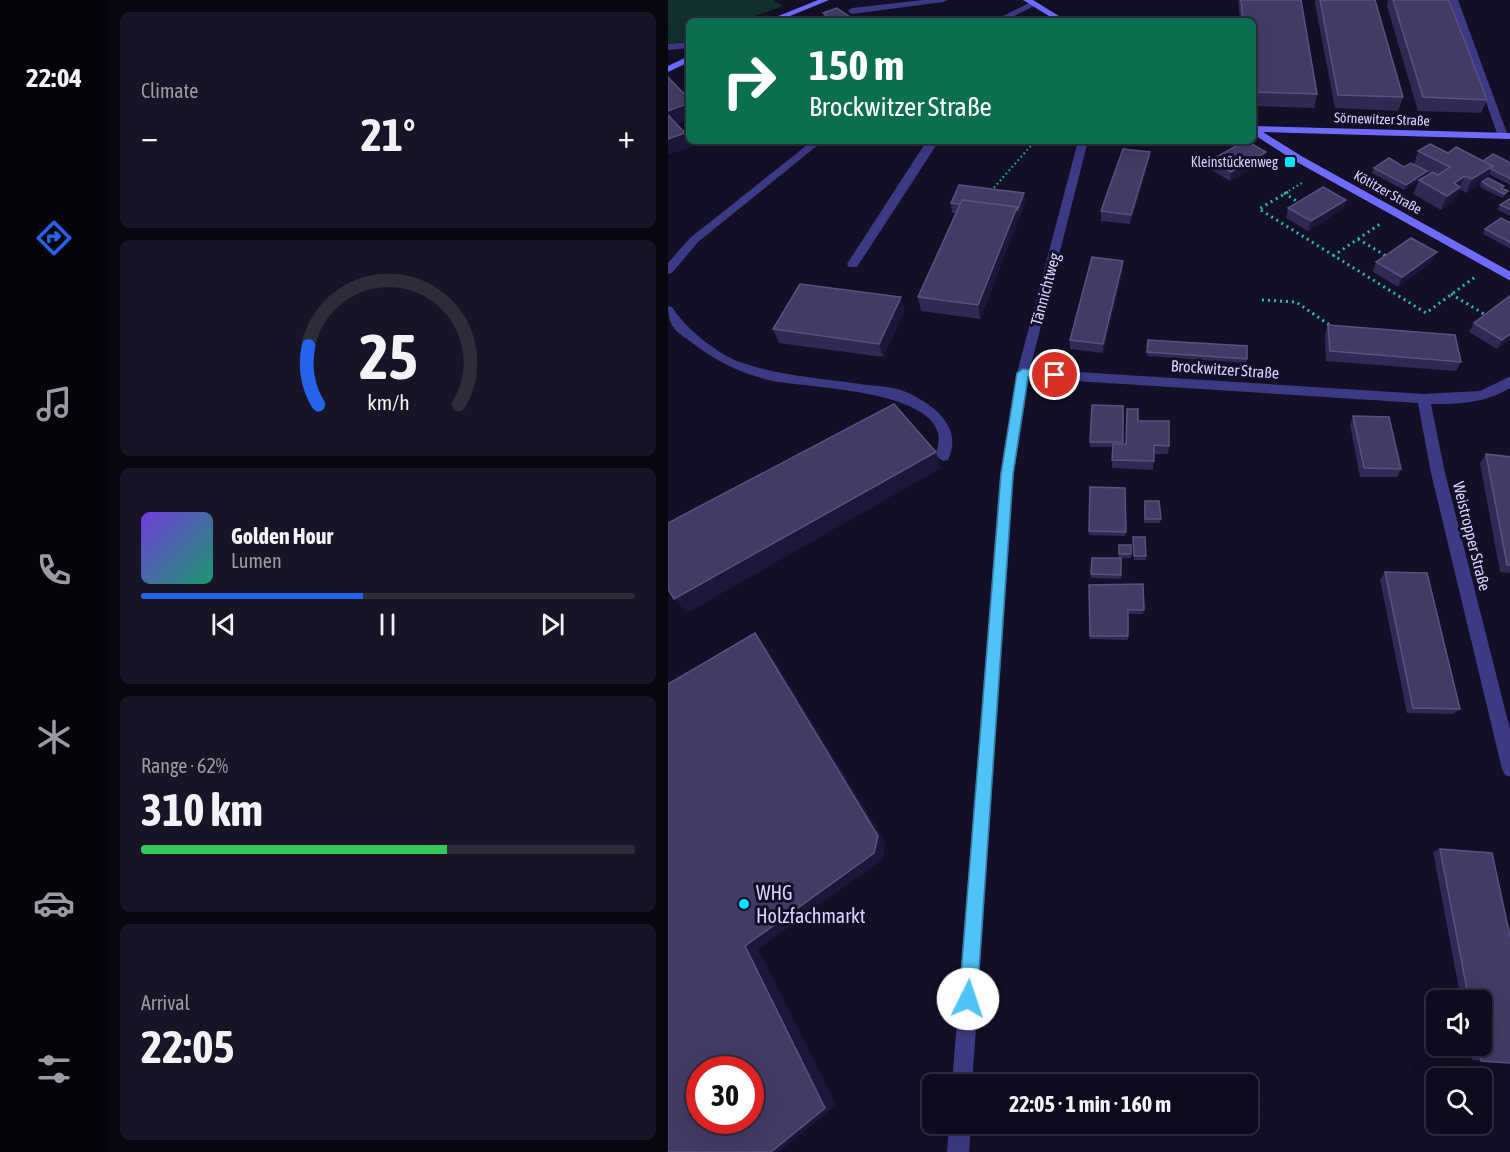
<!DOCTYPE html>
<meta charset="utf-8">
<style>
:root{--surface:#0e0b1c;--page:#171425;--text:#f1f3f6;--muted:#9b9ba3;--line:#2e2b3b;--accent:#2563eb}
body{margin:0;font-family:"Asap Condensed",sans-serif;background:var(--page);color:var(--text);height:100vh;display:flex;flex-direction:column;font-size:22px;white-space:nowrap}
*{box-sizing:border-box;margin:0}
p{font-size:20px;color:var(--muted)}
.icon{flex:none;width:33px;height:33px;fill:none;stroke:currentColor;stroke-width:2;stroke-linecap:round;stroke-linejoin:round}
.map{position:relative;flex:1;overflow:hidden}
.side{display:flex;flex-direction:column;gap:12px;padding:12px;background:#08060f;width:560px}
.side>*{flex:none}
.guide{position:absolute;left:18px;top:18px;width:570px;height:126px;border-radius:9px;box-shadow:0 6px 24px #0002,0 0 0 2px var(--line);background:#0b6e4f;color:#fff;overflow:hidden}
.fabs{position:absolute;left:758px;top:990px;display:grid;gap:12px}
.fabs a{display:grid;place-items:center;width:66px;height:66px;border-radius:9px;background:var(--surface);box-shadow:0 6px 24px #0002,0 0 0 2px var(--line);font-size:30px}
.speed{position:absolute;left:18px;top:1056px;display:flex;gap:12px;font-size:30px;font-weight:700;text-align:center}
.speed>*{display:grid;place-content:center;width:78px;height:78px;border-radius:50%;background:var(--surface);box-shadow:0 6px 24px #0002,0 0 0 2px var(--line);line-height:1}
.speed .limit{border:9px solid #d22;background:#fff;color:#111}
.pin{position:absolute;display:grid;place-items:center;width:51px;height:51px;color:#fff;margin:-26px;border:3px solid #fff;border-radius:50%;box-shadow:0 2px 6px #0007}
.me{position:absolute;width:66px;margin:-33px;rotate:4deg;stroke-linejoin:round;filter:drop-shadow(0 0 4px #0008)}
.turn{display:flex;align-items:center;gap:21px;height:126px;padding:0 24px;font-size:27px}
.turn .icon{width:78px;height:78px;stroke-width:2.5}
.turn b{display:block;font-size:42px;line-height:51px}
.big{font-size:45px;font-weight:700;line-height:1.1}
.side .tile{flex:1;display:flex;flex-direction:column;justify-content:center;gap:9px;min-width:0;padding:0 21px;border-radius:9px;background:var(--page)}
.side .dial{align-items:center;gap:0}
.dial svg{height:156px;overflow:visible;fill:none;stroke:var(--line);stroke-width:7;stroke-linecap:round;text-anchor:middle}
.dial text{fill:var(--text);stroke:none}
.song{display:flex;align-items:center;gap:18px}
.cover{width:72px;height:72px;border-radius:9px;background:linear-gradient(135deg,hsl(260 70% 55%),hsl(160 70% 35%))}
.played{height:6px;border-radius:3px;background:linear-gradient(90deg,var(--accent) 45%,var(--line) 45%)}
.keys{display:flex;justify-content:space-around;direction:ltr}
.heat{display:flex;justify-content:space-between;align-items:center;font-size:33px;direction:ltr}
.charge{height:9px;border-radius:4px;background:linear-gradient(90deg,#34c759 62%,var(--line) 0)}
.trip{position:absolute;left:254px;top:1074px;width:336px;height:60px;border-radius:9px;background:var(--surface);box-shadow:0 6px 24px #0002,0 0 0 2px var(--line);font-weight:700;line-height:60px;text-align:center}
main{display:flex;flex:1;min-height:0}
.dock{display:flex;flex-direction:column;width:108px;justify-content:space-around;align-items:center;background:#06040b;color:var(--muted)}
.dock .icon{width:42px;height:42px}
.dock .active{color:var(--accent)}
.dock b{font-size:27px;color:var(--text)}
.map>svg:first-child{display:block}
</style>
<main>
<nav class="dock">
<b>22:04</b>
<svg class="icon active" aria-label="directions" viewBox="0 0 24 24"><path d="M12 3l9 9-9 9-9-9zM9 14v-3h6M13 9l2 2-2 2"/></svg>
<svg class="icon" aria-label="music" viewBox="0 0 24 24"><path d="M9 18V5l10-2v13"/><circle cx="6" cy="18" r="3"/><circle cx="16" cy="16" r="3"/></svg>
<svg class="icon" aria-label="phone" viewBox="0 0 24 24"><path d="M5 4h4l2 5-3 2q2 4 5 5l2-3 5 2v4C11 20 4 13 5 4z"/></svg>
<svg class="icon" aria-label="climate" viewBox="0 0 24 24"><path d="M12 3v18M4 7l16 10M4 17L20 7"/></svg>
<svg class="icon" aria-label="car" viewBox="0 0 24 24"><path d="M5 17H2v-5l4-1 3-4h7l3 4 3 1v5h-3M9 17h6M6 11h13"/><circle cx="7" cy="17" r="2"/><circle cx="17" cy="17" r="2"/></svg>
<svg class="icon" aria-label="filters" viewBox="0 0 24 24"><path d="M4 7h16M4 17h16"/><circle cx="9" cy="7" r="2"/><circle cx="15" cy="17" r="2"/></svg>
</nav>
<section class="side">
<div class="tile"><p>Climate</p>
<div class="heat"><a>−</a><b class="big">21°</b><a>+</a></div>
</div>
<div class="tile dial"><svg viewBox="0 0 100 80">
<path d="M14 69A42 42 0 1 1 86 69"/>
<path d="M14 69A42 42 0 0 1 9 39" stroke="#2563eb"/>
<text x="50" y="56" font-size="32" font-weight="700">25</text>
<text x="50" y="72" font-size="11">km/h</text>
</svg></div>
<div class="tile">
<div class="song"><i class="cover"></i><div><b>Golden Hour</b><p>Lumen</p></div></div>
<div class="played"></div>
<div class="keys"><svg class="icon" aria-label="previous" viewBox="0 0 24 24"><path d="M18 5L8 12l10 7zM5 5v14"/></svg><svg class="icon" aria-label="pause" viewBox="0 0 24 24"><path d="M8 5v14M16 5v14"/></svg><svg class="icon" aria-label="next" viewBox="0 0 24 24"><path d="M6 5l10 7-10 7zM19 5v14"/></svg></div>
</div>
<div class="tile"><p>Range · 62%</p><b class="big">310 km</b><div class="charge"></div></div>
<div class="tile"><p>Arrival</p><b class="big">22:05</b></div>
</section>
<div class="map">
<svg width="843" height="1152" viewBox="0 0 843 1152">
<rect width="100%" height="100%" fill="#130f26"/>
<polygon fill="#12302f" points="0,0 105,0 115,6 73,21 21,21 21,41 0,44"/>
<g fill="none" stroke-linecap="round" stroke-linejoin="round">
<g stroke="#2fb8b0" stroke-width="2" stroke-dasharray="1.5 3" stroke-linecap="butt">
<polyline points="323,191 367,141"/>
<polyline points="617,193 636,182"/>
</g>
<g stroke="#2fb8b0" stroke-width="3" stroke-dasharray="2 4" stroke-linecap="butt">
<polyline points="620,192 591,209 758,313 807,277"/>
<polyline points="616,193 633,204"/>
<polyline points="690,239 718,256"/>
<polyline points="665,256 712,224"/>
<polyline points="783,294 816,314"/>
<polyline points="594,300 628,302 666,328"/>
</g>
<g fill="#3d3a85" fill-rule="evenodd">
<polygon points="255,0 279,0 275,2 184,14 180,11 184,8"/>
<polygon points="782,0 790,0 840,136 838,138 830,136"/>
<polygon points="363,2 370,4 336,21 325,21"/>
<polygon points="21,42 21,48 0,50 0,44"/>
<polygon points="144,141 155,141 30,242 4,273 0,274 0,263 22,238"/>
<polygon points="271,141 189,267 181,267 179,264 258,142"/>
<path d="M0,306l4,1c13,21 47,49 71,56 37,13 78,15 117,21 13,2 28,2 41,6 28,11 64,35 47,70l-5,1 -7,-5c1,-6 4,-17 2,-23 -11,-43 -127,-45 -165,-52 -30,-7 -54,-18 -78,-36 -17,-13 -27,-16 -27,-39z"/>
</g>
<g fill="#3d3a85" fill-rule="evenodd">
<path d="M410,141h10l-58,228 394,25 56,-3 31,-15v11c-24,16 -52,17 -80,17l14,69 66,260v44l-6,-2 -3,-6 -71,-296 -13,-70 -389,-25 -15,96 -42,610h-20l48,-610 17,-101z"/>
<polygon points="281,1124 303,1124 301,1152 279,1152"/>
</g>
<g fill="#6f6bff" fill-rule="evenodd">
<polygon points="150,0 161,0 110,21 98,21"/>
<polygon points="355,0 365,0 399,21 389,21"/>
<polygon points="21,56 21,62 0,72 0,66"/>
<polygon points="585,126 843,133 843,139 595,132 635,157 843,272 843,281 627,161 585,134"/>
</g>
</g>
<g fill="#312854">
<polygon points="570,0 633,0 649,94 646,108 585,106 585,21 572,21"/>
<polygon points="647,0 707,0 735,97 730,111 667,108 647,4"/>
<polygon points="720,0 781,0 819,100 813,113 750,111 719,6"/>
<polygon points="155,13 188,21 157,21"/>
<polygon points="750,151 780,153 815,161 843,163 843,184 842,185 821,174 819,178 834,188 837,196 834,198 812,187 813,183 798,193 791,189 786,201 773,210 745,194 751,180 762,174 759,172 757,176 736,190 704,173 706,168 736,167 746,164"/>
<polygon points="482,152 481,162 462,224 433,221 433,211"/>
<polygon points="598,152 596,162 562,181 542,169 543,160"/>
<polygon points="356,193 357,202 312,319 253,311 250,297 288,213 284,213 283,203"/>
<polygon points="843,198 843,216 842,216 830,210 832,205"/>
<polygon points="620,208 675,209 640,231 618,218"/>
<polygon points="843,223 843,249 815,234 817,229"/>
<polygon points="455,261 455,270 435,353 402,349 402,340"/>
<polygon points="708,262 764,262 730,287 705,272"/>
<polygon points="843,295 843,338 829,349 801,332 806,323"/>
<polygon points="237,310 215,357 111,343 105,329"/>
<polygon points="660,325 793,362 788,371 658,361 657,335"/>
<polygon points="480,340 579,359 578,363 479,356"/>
<polygon points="424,405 455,406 455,444 457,444 470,421 501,446 500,454 486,454 485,470 444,468 444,447 422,447"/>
<polygon points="685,416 733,469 729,477 692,477 682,425"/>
<polygon points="818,454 843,457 843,573 832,572 812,463"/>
<polygon points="422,487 458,532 457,536 421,535"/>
<polygon points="476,505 493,519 492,523 476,523"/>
<polygon points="465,537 478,556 478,560 466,560"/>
<polygon points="451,545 463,554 463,558 451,558"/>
<polygon points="424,558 453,558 453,579 423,578"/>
<polygon points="717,572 792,709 785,714 739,713 712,580"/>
<polygon points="421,585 476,610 475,614 460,614 460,640 422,639"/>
<polygon points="772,849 843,1063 804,1060 801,1046 813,1046 813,1000 793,1000 765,852"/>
</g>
<g fill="#1d163a">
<polygon points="21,103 21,119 4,126 0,118 0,111"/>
<polygon points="17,133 23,147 0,155 0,139"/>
<polygon points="482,152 481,162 462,224 463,215"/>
<polygon points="598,152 596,162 562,181 563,172"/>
<polygon points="825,166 818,180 798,193 804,179"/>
<polygon points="759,171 757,176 736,190 738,185"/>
<polygon points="797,176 786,201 773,210 779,196 786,183"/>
<polygon points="356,193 357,202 312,319 310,305 349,207"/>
<polygon points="678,200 675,209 640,231 643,221"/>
<polygon points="769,252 764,262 730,287 734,277"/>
<polygon points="455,261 455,270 435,353 435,344"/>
<polygon points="233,297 237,310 215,357 211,344"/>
<polygon points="843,333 843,338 829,349 834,340"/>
<polygon points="268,452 273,468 19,613 6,599"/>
<polygon points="87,633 97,645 218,843 214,860 90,949 168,1105 111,1152 103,1152 77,946"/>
</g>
<g fill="#433a66" stroke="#5a527e" stroke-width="1.5" fill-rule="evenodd">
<polygon points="573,0 633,0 649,94 585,92 585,21 575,21"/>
<polygon points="652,0 707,0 735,97 670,95"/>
<polygon points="725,0 781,0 819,100 755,97"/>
<polygon points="169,8 188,21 166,21 155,13"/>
<polygon points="245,18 250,21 236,21"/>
<polygon points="0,77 21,99 21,103 0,111"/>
<polygon points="0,115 17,133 0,139"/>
<polygon points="577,141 579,141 598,152 563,172 543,160"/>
<polygon points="762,144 780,153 788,147 825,166 804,179 797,176 786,183 792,187 779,196 751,180 765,172 770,175 782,167 750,151"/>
<polygon points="455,149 482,152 463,215 433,211"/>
<polygon points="825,154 843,163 843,179 823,169 825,166 815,161"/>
<polygon points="721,158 736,167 743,163 759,171 738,185 706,168"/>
<polygon points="820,178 836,186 833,188 840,191 836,194 814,182"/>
<polygon points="291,185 356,193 349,211 349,207 294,200 292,204 283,203"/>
<polygon points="655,187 678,200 643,221 620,208"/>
<polygon points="843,198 843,210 832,205"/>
<polygon points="294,200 349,207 310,305 250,297"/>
<polygon points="833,218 843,223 843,243 817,229"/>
<polygon points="743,238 769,252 734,277 708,262"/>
<polygon points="424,257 455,261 435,344 402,340"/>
<polygon points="132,284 233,297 211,344 105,329"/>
<polygon points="843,295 843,333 834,340 806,323"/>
<polygon points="660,325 787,335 793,362 662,351"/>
<polygon points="480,340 579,346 579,359 479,352"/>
<polygon points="226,404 268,452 6,599 0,589 0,523"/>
<polygon points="424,405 455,406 455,442 422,442"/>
<polygon points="459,409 470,409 470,421 501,421 501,446 486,445 486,461 444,460 445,444 458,444"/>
<polygon points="685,416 721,417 733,469 696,468"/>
<polygon points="818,454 843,457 843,565 839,565"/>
<polygon points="422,487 457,488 458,532 421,531"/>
<polygon points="477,501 491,501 493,519 477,519"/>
<polygon points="465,537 477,537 478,556 466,556"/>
<rect x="451" y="545" width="12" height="9"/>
<polygon points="424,558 453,558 453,575 423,574"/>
<polygon points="717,572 759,573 792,709 745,708"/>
<polygon points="475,584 476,610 460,610 460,636 422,636 421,585"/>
<path d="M87,633l123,203 -4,17 -129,93 80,162 -54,44h-103v-468zM32,1070h50v50h-50z"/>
<polygon points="772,849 824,853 843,941 843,1063 813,1061 810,1046 813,1046 813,1000 801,1000"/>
</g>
<polygon fill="#4fc3f7" stroke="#337fa1" stroke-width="1.5" points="355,369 387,371 393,375 387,379 360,377 345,474 309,999 307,1006 300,1008 294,1006 291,999 333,474 349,373"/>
<g fill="#00e5ff" stroke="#130f26" stroke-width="2">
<rect x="616" y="156" width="12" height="12" rx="3"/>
<circle cx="76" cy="904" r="6"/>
</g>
<g text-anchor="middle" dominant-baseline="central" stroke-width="6" stroke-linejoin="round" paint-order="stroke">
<g font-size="14" fill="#d9d4ff" stroke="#130f26">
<text transform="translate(714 119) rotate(2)">Sörnewitzer Straße</text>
<text transform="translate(720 192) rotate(29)">Kötitzer Straße</text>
</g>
<g font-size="14" fill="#d9d4ff" stroke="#130f26" text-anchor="end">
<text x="610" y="162">Kleinstückenweg</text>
</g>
<g font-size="16" fill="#d9d4ff" stroke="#130f26">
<text transform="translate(377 289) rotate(-75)">Tännichtweg</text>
<text transform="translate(557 369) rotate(4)">Brockwitzer Straße</text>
<text transform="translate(804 536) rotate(76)">Weistropper Straße</text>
</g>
<g font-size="20" fill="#d9d4ff" stroke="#130f26" text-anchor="start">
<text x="88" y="892">WHG<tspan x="88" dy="23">Holzfachmarkt</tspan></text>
</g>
</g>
</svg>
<div class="fabs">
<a><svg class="icon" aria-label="sound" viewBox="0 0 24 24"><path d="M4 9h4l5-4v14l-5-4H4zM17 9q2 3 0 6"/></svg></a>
<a><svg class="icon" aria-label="search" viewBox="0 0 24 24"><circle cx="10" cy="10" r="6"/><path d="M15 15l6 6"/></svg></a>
</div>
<div class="speed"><div class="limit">30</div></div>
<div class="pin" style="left:387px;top:375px;background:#d93025"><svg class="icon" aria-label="arrive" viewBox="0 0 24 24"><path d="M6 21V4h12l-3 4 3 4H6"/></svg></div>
<svg class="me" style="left:300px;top:999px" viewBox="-20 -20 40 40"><circle r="19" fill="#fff"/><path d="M0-13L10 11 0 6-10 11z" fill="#4fc3f7"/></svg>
<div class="trip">22:05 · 1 min · 160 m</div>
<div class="guide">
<div class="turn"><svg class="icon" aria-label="right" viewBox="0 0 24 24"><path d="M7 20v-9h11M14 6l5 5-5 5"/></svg><div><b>150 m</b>Brockwitzer Straße</div></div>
</div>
</div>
</main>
